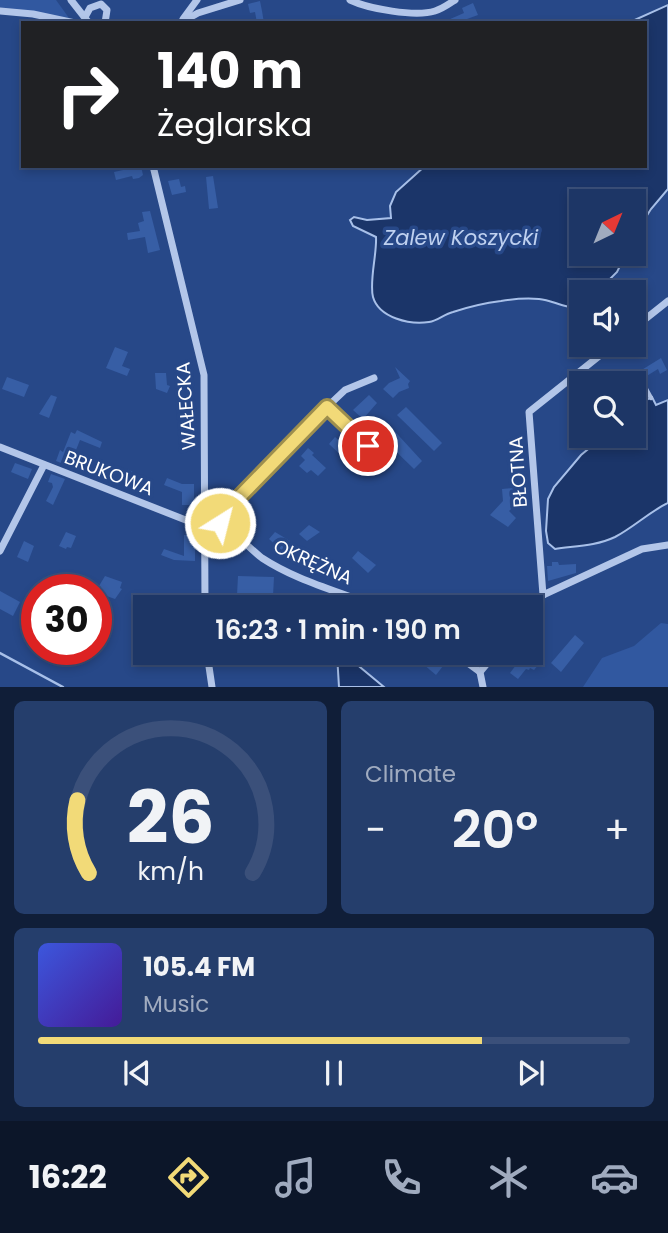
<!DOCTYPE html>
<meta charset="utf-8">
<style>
:root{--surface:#1d3666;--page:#253e6c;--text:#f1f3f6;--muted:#a0abbf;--line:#3b507a;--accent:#f2da78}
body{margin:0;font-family:Poppins,sans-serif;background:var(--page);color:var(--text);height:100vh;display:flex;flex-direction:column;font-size:26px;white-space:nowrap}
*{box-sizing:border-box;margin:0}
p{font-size:23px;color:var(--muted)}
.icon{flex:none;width:38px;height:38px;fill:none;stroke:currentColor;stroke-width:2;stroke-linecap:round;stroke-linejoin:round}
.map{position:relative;height:687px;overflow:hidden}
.side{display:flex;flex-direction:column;gap:14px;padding:14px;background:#101e38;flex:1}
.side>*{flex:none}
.top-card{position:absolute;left:21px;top:21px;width:626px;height:147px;border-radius:0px;box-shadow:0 4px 10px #0003,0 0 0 2px var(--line);background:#202124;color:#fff;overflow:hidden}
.needle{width:46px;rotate:43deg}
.tools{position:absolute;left:569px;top:189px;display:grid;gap:14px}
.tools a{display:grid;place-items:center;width:77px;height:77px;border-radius:0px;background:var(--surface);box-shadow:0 4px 10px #0003,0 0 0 2px var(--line);font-size:35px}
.speed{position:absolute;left:21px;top:574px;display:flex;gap:14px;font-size:35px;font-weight:700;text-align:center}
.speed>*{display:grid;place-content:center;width:91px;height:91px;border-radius:50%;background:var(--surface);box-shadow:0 4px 10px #0003,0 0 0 2px var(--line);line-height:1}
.speed .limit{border:10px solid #d22;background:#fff;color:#111}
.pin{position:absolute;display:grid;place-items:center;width:60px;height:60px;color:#fff;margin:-30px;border:4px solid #fff;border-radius:50%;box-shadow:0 2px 7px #0007}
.me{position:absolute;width:77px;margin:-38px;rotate:36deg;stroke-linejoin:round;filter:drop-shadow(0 0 5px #0008)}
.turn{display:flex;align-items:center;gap:24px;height:147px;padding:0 21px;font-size:32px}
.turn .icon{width:91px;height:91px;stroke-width:2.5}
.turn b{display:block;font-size:49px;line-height:60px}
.big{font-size:52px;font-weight:600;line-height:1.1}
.side .widget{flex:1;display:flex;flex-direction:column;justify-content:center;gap:10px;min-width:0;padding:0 24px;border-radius:10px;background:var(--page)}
.side .dial{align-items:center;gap:0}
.dial svg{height:182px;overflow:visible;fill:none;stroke:var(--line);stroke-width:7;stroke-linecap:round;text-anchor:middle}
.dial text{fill:var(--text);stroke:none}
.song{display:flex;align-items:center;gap:21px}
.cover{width:84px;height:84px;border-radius:10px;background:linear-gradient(135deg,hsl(230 70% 55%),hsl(260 70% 35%))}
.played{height:7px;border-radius:4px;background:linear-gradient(90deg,var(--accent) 75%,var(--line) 75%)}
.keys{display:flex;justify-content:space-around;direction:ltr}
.heat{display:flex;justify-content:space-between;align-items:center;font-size:38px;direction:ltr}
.side .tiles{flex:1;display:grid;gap:14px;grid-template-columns:1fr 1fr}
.widget:last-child{grid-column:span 2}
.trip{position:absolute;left:133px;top:595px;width:410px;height:70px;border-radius:0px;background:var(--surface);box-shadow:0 4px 10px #0003,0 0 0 2px var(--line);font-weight:600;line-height:70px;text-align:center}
.tabs{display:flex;height:112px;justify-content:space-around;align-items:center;background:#0c1629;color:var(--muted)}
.tabs .icon{width:49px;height:49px}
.tabs .on{color:var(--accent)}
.tabs b{font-size:32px;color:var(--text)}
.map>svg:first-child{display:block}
</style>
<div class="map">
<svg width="668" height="687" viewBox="0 0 668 687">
<rect width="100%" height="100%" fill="#274888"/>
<g fill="#3158a0">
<polygon points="0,0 56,0 69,18 0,8"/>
<polygon points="661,623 668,624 668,687 583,687 602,658 634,646"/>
</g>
<g fill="#1b3569" stroke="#a8c0e9" stroke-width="2">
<path d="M668,5v184l-17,20 -17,27v-35h-53v53h45l-9,18 -20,20h-16v14c-16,4 -27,-6 -42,-7 -12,-1 -26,0 -38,2 -16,2 -33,6 -48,11 -9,2 -15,9 -24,10 -19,3 -50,-4 -56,-25 -4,-15 4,-43 3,-60l-23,-11 -3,-6 4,-3 13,3 24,-2 -1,-12 6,-14 29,-26h221v-143h-18z"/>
<path d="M652,397l4,8 12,-5v103c-19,9 -34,24 -53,34 -19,9 -40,9 -60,12l-7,-6 -2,-12 2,-32 6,-12 27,-32 23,-19h30v-30z"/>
<polygon points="343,653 384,687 339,687 337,654"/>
</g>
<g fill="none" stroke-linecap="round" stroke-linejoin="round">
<polyline stroke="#a8c0e9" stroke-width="2.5" points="0,653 63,687"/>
</g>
<g fill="#375ea5">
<polygon points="260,1 262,11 264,23 257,23 255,12 250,13 248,4"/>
<polygon points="473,3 478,15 467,19 469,23 441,23 464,13 462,8"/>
<polygon points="141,166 143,175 139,178 133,179 132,176 116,180 114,172"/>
<polygon points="213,176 218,208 209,209 206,177"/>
<polygon points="179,179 181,187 185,186 186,192 172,195 168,181"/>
<polygon points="150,211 160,250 148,253 145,237 128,240 127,233 140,231 138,223 144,221 142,212"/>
<polygon points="115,347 128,352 122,366 130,369 127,376 106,368"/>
<polygon points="661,358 667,370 660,374 658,369 645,377 642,374 640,371"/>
<polygon points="395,367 410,381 408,384 409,388 399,392 393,398 383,389 389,383 400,378"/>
<polygon points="155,373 166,373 167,385 170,386 167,393 156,389"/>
<polygon points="7,377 29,385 24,397 2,389"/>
<polygon points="51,395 57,397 49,418 39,414"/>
<polygon points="369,395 377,403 363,419 353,410"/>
<polygon points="406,407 442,443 434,451 397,415"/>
<polygon points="388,424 422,461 414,469 378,434"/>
<polygon points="77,430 102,442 100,448 80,440 74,455 82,461 79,470 56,461 60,450 63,452 71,432 75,434"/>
<polygon points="335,437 368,466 360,475 353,468 351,470 346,466 349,463 329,444"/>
<polygon points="308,448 314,453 312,455 326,468 318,476 311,470 307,473 299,466 305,460 301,456"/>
<polygon points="15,463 32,469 28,479 11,472"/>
<polygon points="127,469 143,477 140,484 132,481 131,484 123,481"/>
<polygon points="51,474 65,479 53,505 46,501 53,487 52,483 48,482"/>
<polygon points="167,478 182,484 194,484 194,505 182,505 182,492 164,485"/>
<polygon points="513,488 514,506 509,511 516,518 508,527 490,515 503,501 502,489"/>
<polygon points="309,525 320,532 307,541 299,534"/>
<polygon points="66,532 76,536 71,548 67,547 66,549 59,546"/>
<polygon points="275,532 290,541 282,551 269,539"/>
<polygon points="184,535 195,535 195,561 174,560 161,555 164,549 184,556"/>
<polygon points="24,541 34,546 28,562 17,557"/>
<polygon points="358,551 376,565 368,573 352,558"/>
<polygon points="310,557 322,567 313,575 302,566"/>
<polygon points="552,562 558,562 559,565 576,564 576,573 548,581 547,566 552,566"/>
<polygon points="105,576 122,582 120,588 122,589 115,599 98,593 101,587 99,586"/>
<polygon points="238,576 274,577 273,596 262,596 262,607 248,607 249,596 237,595"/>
<polygon points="0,591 20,602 13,616 0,609"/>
<polygon points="575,635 584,643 561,672 551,663"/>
<polygon points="502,653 517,653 527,660 530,656 540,663 534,670 530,668 529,670 526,669 518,679 510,673 516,665"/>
<polygon points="430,655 443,666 436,675 423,664"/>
</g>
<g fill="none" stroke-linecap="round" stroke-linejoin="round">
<polyline stroke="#b3c6e9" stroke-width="4.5" points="640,378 651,398"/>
<g stroke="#b3c6e9" stroke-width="7">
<polyline points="71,0 89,23"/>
<path d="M350,0c19,9 65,17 85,11 7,-2 14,-7 20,-11"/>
<polyline points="0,11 33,14 75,23"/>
<polyline points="85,17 90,8 101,4 107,10 105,23"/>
<polyline points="183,19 197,0"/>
<polyline points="180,23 198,13 240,0"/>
<polyline points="153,166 204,375 205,607"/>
<polyline points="634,328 668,301"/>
<polyline points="327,407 345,390 374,378"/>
<polyline points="0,447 206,528"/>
<path d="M206,517c17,1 41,30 56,41 35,23 76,33 115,49"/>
<polyline points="217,520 327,407 382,460"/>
<polyline points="0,551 44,465"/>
<polyline points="543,595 529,412 613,345"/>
<polyline points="530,610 543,595 642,549 668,545"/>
<polyline points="207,653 212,687"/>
<polyline points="454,653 480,672"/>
<polyline points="483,687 480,672 496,653"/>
</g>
</g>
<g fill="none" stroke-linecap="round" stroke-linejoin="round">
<defs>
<polyline id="route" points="220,523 217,520 327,407 368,446"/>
</defs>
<use href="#route" stroke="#9d8e4e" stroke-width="18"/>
<use href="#route" stroke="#f2da78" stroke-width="12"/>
</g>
<g text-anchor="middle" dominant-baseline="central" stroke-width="7" stroke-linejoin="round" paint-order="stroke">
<g font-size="19" fill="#fff" stroke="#274888">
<text transform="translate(186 406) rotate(-94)">WAŁECKA</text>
<text transform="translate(518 472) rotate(-94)">BŁOTNA</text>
<text transform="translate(109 473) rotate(21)">BRUKOWA</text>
<text transform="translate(313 562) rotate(24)">OKRĘŻNA</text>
</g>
<g font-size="21" font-style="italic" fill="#bfd1f0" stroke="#274888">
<text x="461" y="237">Zalew Koszycki</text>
</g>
</g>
</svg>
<div class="tools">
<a><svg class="needle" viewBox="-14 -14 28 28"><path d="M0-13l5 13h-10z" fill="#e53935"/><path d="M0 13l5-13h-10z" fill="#a0abbf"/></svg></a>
<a><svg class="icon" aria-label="sound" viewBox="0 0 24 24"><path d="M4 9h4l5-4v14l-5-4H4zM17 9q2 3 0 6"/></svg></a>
<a><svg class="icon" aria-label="search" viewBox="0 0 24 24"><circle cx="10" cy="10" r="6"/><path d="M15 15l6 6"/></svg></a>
</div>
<div class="speed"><div class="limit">30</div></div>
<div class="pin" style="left:368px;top:446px;background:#d93025"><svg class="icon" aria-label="arrive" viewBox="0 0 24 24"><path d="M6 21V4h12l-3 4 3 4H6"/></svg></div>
<svg class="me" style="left:220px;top:523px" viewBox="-20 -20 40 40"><circle r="17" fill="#f2da78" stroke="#fff" stroke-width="3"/><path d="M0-11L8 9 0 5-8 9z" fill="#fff"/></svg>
<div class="trip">16:23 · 1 min · 190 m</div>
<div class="top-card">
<div class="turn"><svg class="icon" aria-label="right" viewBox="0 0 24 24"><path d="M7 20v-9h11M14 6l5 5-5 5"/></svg><div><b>140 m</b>Żeglarska</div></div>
</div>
</div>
<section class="side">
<div class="tiles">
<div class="widget dial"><svg viewBox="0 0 100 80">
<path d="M14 69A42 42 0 1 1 86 69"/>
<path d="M14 69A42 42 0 0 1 9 37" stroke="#f2da78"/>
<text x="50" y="56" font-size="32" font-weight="700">26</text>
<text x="50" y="72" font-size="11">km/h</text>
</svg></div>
<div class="widget"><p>Climate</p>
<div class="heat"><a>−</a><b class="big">20°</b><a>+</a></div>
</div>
<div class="widget">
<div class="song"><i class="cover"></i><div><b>105.4 FM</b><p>Music</p></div></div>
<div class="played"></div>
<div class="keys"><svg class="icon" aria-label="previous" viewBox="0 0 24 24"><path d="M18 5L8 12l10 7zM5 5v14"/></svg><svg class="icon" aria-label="pause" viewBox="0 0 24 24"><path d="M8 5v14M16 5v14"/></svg><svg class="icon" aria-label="next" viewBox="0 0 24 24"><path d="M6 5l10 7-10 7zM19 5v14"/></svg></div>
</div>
</div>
</section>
<nav class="tabs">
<b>16:22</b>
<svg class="icon on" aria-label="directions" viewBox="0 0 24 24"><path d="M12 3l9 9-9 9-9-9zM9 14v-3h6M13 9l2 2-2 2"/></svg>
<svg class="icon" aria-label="music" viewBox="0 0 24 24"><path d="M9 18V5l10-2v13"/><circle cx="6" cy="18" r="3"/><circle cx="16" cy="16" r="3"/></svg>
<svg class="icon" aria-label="phone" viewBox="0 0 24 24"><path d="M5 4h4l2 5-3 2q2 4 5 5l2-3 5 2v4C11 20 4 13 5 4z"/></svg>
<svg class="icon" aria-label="climate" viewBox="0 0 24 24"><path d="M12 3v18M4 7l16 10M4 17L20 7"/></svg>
<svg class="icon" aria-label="car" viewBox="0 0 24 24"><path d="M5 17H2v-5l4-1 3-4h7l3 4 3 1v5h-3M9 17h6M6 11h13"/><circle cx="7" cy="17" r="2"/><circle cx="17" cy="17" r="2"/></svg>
</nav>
